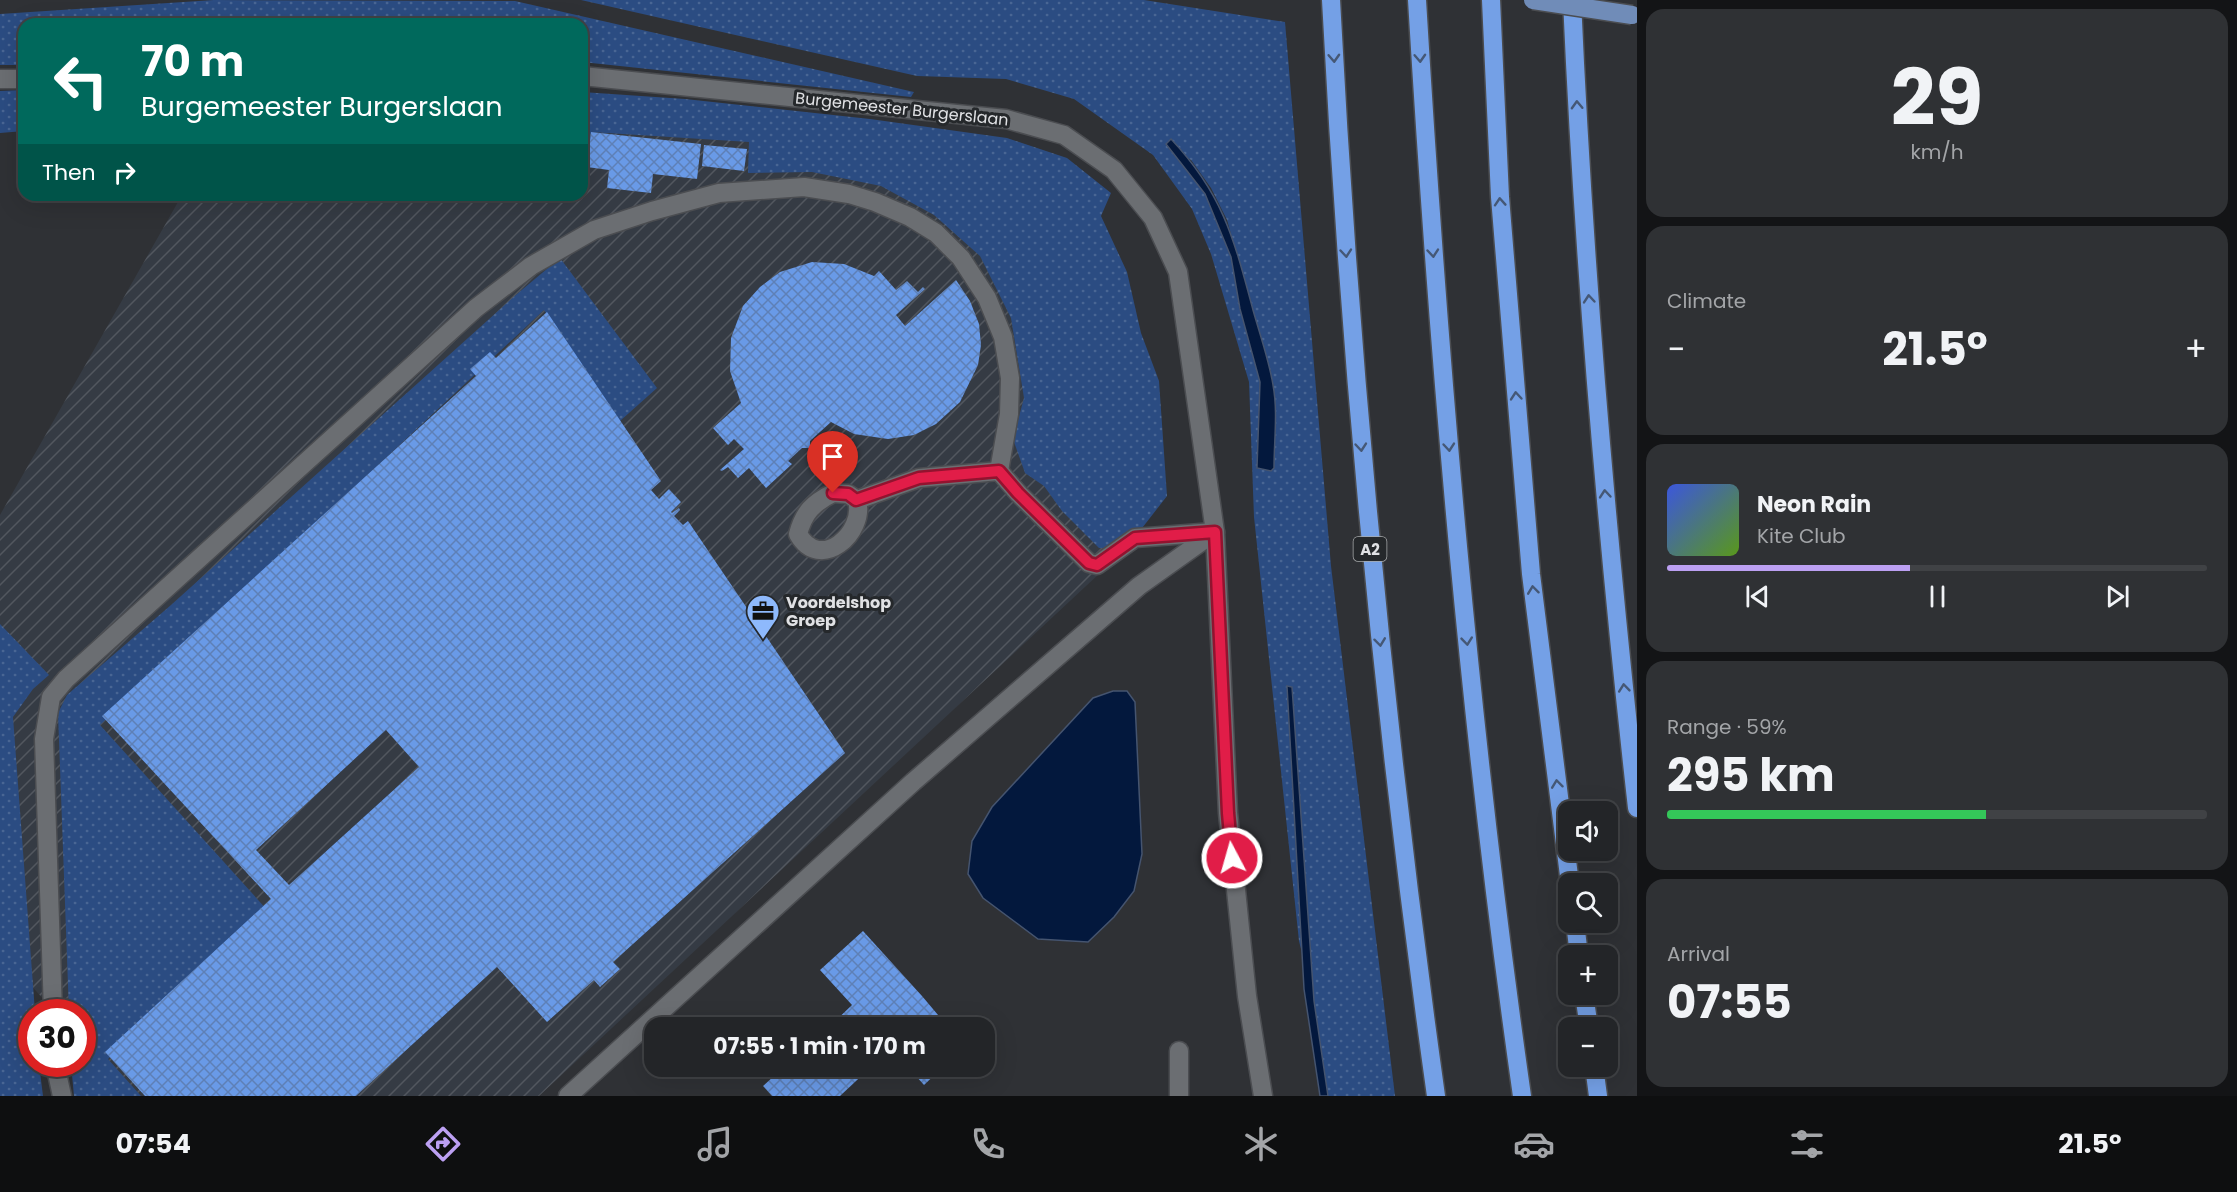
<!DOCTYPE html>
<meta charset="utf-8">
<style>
:root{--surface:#232528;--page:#2f3134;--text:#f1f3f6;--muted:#a3a5a8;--line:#404245;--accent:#bca0f2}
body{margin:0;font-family:Poppins,sans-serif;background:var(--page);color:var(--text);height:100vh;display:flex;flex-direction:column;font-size:22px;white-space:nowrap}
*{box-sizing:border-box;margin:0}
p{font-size:20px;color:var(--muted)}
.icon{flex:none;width:33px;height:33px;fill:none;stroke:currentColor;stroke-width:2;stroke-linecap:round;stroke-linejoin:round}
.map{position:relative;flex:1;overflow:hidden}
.side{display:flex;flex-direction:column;gap:9px;padding:9px;background:#131416;width:600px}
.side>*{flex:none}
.banner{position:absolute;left:18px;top:18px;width:570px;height:183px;border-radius:18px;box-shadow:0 6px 24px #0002,0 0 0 2px var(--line);background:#00695c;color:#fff;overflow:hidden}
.tools{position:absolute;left:1558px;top:801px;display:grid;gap:12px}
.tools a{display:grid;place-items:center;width:60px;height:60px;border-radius:12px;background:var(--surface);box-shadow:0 6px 24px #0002,0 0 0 2px var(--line);font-size:30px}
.speed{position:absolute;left:18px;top:999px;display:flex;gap:12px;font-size:30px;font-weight:700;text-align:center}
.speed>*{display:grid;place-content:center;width:78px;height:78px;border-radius:50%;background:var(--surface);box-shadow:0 6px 24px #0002,0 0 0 2px var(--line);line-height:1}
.speed .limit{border:9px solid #d22;background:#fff;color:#111}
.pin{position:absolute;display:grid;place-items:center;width:51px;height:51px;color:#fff;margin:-62px -26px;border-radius:50% 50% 50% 0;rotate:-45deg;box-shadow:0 0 6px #0007}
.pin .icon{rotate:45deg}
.me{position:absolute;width:66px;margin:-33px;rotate:354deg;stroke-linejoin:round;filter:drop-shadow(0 0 4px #0008)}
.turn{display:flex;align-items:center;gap:21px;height:126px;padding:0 24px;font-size:27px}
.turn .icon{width:78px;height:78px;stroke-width:2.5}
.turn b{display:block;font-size:42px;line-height:51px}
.then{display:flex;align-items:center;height:57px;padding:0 24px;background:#0003;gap:12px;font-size:22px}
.big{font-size:45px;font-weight:700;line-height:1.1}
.side .widget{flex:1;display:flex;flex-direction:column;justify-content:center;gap:9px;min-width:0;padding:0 21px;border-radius:18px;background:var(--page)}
.side .dial{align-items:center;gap:0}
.dial b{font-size:78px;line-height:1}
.song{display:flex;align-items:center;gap:18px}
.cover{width:72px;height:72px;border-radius:9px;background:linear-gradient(135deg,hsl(230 70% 55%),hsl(90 70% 35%))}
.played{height:6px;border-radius:3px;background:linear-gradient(90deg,var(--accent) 45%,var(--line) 45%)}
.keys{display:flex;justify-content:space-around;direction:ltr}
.heat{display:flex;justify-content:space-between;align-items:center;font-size:33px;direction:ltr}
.charge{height:9px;border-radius:4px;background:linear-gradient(90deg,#34c759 59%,var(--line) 0)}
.trip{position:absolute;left:644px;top:1017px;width:351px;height:60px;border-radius:18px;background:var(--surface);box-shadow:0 6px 24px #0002,0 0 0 2px var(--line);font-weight:700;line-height:60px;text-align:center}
.menu{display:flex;height:96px;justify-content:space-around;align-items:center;background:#0e0f10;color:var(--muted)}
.menu .icon{width:42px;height:42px}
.menu .on{color:var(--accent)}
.menu b{font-size:27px;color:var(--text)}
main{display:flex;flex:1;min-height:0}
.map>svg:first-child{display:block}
</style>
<main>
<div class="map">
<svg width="1637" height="1096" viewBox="0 0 1637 1096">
<defs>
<pattern id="industrial-furrows" width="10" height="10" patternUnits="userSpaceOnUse" patternTransform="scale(1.5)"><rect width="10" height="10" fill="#353b44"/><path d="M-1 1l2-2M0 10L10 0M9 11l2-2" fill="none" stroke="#52575f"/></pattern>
<pattern id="grass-dots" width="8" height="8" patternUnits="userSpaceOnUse" patternTransform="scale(1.5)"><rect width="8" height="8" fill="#2b4c82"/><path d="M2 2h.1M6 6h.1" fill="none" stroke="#496694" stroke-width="1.8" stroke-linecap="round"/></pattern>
<pattern id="building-cross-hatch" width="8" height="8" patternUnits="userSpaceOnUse" patternTransform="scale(1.5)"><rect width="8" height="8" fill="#699ae7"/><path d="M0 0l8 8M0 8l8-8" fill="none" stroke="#5e80b6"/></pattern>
</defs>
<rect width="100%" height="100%" fill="#2f3135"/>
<polygon fill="url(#industrial-furrows)" points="582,119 966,167 1115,559 539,1096 129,1096 83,1044 82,1012 55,1012 0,951 0,515 182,195 582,195"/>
<g fill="url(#grass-dots)" fill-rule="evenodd">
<polygon points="214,0 515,1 914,92 911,97 582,62 582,24 24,24 24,65 0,65 0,14"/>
<path d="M581,0h563l141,22 46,544 64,530h-67l-14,-95 -27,-314 15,266 -3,-12 -45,-424 -5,-135 -38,-128 -19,-45 -39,-54 -79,-56 -68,-20 -89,-3zM1166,145l25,15 20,28 16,32 47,167v80l-3,4 -14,-3 3,-86 -20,-73 -9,-52 -26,-63z"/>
<polygon points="24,90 24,131 0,133 0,91"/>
<polygon points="582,92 685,99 870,119 1007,138 1067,158 1111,193 1101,216 1127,272 1141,333 1159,381 1167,496 1132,541 1118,549 1099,548 1062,511 1044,486 1025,473 1013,439 1024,398 1011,318 980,256 934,215 881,186 812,172 748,173 749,142 591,132 587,167 582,163"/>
<polygon points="560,258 657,388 620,421 544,310 100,725 269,912 108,1059 141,1096 74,1096 71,1064 82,1064 82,1012 69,1012 58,713 67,695 171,605 517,294"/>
<polygon points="0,624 49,675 33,689 13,717 35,1012 32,1012 32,1064 39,1064 43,1096 0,1096"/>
</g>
<g fill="#03183d" stroke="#45546f" stroke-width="1.5">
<path d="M1171,139c52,55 63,100 82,171 7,25 16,50 20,75 5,26 1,56 1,83l-3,3 -14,-3 3,-86 -20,-73 -9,-52 -26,-63 -39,-50z"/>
<polygon points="1287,686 1292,687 1314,1001 1328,1096 1320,1096 1304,989"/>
<polygon points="1113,691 1127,691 1135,702 1142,854 1134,891 1114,917 1088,942 1038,939 983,898 968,874 972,841 992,807 1093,698"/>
</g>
<g fill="url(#building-cross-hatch)" fill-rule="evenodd">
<polygon points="591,132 701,144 697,179 653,174 651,193 607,188 609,170 587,167"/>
<polygon points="704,145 747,149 744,171 702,166"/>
<polygon points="812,262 844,264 874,276 879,271 896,290 907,281 918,292 923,287 925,289 896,315 905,326 956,280 970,301 979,324 981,345 978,365 960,402 936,424 914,435 888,439 854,434 831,422 810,441 810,448 802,448 788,461 792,464 766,488 749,468 738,478 728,467 722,471 720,470 744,449 734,439 728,445 713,428 741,403 730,371 731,338 743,306 760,287 780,272"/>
<path d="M547,312l114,169 -10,9 8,9 10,-10 12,13 -10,10 1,1 7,-5 1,2 -6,6 9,9 5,-4 157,232 -232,209 7,7 -20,18 -6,-7 -47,42 -50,-55 -141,129h-211l-40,-44 166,-153 -169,-183 374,-340 -6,-7 20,-17 6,6zM386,730l33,37 -130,118 -33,-35z"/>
<polygon points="863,931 922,996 949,1028 828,1028 852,1005 820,970"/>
<polygon points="785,1066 872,1066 840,1096 772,1096 763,1086"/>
<polygon points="907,1066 944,1066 924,1085"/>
</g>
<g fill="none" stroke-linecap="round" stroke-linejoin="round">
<defs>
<g id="minor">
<polyline points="582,76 1006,119 1064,135 1114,170 1153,218 1178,272 1215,532 1228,813 1247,996 1263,1096"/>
<polyline points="0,79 24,79"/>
<polyline points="999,471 1018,493 1089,563 1097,565 1135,538 1214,532"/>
<path d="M833,493l15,1 9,6c9,33 -37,73 -59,34 6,-22 15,-31 35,-41z"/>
<polyline points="857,500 919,478 999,471"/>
<polyline points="53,1012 44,739 51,697 66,679 476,308 531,266 594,230 652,211 719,193 804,187 849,194 875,202 910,217 936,233 961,258 987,298 1003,337 1010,378 1009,414 999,471"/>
<polyline points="1179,1051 1179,1096"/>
<polyline points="55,1064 62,1096"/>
<polyline points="568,1096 913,782 1139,586 1215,532"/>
</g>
<g id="highway">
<path d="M1331,0c19,367 54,732 105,1096"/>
<path d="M1417,0c22,367 53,732 105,1096"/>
<polyline points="1491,0 1500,197 1531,574 1570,884"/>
<path d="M1572,0c12,270 35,540 65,808"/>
<polyline points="1575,922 1579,956"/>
<polyline points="1584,994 1589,1028"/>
<polyline points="1594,1066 1598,1096"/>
</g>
</defs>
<use href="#minor" stroke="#4b4d51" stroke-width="21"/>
<use href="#highway" stroke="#4b4d51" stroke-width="21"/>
<use href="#minor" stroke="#6b6e72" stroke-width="18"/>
<use href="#highway" stroke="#74a0e6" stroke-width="18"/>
<defs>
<polyline id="major-bridge" points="1533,0 1632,15"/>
</defs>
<use href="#major-bridge" stroke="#4b4d51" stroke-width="21" stroke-linecap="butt"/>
<use href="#major-bridge" stroke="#708cb8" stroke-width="18"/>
</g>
<defs><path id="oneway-chevron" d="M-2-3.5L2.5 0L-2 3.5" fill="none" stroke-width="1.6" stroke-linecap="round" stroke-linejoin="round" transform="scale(1.5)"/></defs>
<g stroke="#455876">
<use href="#oneway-chevron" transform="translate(1334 58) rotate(87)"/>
<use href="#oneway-chevron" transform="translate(1420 58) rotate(87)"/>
<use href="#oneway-chevron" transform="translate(1577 105) rotate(-92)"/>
<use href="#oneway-chevron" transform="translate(1500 202) rotate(-94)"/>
<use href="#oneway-chevron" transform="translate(1346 253) rotate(85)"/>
<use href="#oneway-chevron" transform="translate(1433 253) rotate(85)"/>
<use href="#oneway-chevron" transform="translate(1589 299) rotate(-95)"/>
<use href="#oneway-chevron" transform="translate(1516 396) rotate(-95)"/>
<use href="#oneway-chevron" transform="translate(1361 447) rotate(85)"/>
<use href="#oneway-chevron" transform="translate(1449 447) rotate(85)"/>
<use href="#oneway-chevron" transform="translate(1605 494) rotate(-95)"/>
<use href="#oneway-chevron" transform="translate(1533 590) rotate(-97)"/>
<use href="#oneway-chevron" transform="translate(1467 641) rotate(84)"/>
<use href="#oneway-chevron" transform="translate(1380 642) rotate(83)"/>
<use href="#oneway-chevron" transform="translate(1624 688) rotate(-96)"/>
<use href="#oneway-chevron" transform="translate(1557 784) rotate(-97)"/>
</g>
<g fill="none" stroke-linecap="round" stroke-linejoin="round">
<defs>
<polyline id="route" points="833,493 848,494 856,500 919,478 999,471 1018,493 1089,563 1097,565 1135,538 1215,532 1228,813 1232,858"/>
</defs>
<use href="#route" stroke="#92132f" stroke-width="15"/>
<use href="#route" stroke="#e11d48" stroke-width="10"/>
</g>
<defs>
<symbol id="office-pin" viewBox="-11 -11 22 30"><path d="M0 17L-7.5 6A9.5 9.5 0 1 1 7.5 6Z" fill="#8eb9fc" stroke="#25282b"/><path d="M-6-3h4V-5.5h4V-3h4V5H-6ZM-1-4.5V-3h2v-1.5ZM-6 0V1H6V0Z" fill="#111"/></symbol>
</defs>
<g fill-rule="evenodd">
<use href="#office-pin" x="744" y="592" width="38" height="52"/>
</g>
<g text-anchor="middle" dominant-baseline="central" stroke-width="6" stroke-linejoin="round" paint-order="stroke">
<rect fill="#25282b" stroke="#a8aaac" stroke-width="1.5" x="1353.5" y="537" width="33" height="24" rx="4.5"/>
<g font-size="15" font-weight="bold" fill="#e0e1e4">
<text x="1370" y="549">A2</text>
</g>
<g font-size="16" fill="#e0e1e4" stroke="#25282b">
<text transform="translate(902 109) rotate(6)">Burgemeester Burgerslaan</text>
</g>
<g font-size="16" font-weight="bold" fill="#e0e1e4" stroke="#25282b" text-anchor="start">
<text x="786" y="602">Voordelshop<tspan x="786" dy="18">Groep</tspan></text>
</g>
</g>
</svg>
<div class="tools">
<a><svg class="icon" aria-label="sound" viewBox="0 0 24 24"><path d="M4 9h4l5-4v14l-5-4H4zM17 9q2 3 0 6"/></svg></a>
<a><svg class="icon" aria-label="search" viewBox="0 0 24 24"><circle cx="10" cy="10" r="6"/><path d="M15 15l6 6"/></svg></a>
<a>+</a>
<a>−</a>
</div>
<div class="speed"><div class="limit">30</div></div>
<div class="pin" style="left:833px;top:493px;background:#d93025"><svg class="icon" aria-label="arrive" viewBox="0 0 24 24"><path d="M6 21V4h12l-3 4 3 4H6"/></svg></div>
<svg class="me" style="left:1232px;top:858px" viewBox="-20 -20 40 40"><circle r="17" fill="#e11d48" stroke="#fff" stroke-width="3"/><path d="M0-11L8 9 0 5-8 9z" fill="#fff"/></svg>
<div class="trip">07:55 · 1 min · 170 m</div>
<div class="banner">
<div class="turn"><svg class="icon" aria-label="left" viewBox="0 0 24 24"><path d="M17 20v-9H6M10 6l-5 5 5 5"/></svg><div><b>70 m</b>Burgemeester Burgerslaan</div></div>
<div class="then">Then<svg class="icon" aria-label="right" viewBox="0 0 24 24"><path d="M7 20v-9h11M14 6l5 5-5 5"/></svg></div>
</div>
</div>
<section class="side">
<div class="widget dial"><b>29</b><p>km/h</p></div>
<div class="widget"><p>Climate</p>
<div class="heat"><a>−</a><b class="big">21.5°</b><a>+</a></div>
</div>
<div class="widget">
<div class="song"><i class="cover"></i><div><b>Neon Rain</b><p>Kite Club</p></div></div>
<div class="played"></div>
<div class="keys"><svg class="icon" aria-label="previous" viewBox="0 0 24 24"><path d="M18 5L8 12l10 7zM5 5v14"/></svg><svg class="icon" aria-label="pause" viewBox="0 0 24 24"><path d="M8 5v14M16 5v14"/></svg><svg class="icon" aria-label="next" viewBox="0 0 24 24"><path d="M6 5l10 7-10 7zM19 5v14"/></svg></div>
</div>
<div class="widget"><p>Range · 59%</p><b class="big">295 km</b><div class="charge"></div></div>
<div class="widget"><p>Arrival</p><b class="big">07:55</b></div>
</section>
</main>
<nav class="menu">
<b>07:54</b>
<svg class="icon on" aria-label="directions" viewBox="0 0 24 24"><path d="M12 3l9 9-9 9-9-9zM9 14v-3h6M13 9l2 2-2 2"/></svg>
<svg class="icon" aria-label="music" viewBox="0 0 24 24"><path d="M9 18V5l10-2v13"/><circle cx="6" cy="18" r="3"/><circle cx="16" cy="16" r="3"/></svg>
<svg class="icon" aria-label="phone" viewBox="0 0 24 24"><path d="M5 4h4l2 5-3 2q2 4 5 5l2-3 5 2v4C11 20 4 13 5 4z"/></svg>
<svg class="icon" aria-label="climate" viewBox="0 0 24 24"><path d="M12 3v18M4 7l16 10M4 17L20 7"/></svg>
<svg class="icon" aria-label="car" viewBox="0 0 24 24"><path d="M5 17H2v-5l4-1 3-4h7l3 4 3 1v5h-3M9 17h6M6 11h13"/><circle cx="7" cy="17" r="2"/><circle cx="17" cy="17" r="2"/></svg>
<svg class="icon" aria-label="filters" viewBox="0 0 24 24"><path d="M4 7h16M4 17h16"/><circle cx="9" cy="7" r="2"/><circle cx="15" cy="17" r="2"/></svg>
<b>21.5°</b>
</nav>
